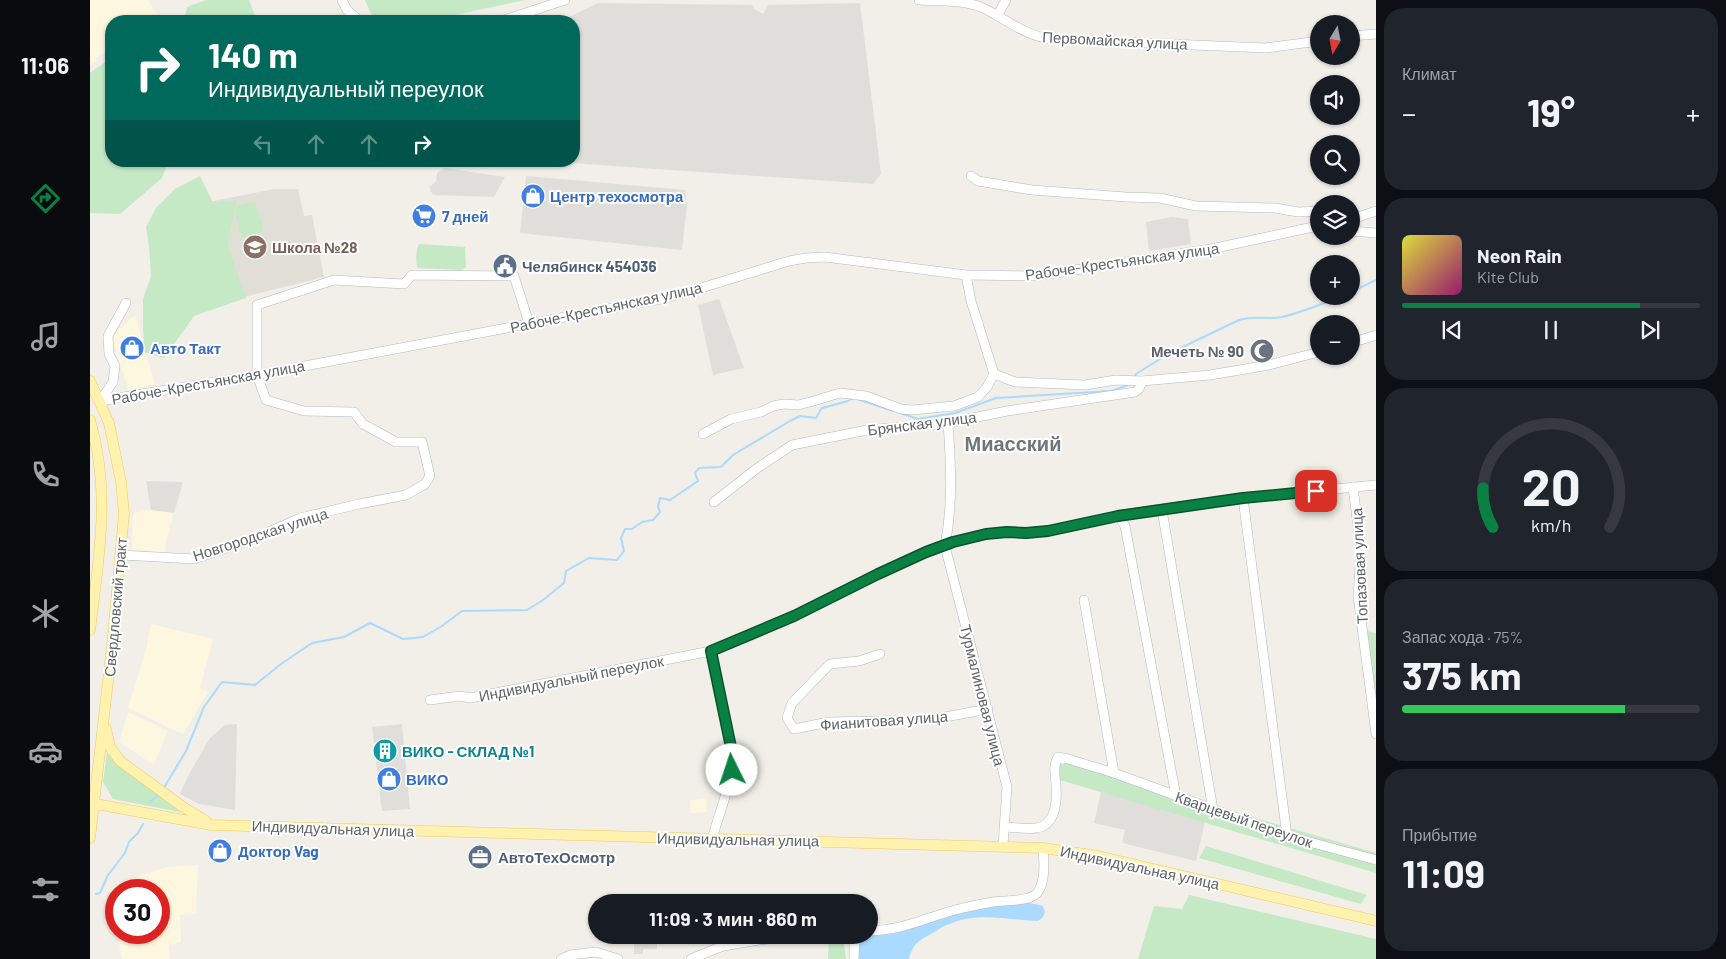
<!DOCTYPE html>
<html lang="ru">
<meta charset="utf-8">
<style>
:root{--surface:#171b24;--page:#20242c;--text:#f1f3f6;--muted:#9ea1a6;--line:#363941;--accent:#0b8043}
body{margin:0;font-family:Barlow,sans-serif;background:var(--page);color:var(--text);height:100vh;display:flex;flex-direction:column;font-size:19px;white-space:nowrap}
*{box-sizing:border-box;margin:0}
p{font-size:16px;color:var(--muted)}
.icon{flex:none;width:28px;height:28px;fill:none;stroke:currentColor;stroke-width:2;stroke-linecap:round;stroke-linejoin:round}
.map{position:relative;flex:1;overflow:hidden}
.side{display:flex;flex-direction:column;gap:8px;padding:8px;background:#0d0f14;width:350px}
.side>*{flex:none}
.top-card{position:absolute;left:15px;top:15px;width:475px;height:152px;border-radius:20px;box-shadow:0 1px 4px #0004;background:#00695c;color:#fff;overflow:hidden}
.needle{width:32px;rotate:190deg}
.buttons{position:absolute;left:1220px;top:15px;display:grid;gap:10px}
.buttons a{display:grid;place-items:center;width:50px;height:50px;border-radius:50%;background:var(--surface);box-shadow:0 1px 4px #0004;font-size:25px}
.speed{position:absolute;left:15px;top:879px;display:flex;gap:10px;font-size:25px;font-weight:700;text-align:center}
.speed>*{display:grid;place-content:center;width:65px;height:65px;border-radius:50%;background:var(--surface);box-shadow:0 1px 4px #0004;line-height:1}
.speed .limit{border:8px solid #d22;background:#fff;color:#111}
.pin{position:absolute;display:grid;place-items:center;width:42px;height:42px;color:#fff;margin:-21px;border-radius:10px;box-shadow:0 2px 8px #0006}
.me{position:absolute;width:55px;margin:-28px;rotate:356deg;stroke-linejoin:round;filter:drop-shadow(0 0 4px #0008)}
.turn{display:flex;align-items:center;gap:18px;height:105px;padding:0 20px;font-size:22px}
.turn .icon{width:65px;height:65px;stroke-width:2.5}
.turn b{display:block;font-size:35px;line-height:42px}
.lanes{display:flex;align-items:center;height:48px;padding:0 20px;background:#0003;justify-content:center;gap:25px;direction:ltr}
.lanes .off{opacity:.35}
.big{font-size:38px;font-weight:700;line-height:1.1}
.side .card{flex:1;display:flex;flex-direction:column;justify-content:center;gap:8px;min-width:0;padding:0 18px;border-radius:20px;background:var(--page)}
.side .dial{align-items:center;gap:0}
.dial svg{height:130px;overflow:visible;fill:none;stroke:var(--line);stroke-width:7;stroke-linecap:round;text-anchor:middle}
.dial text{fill:var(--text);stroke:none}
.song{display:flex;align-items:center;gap:15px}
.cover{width:60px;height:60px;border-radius:8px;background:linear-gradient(135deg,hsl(60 70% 55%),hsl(320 70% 35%))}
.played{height:5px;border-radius:2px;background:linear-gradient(90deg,var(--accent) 80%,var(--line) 80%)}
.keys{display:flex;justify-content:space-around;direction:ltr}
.heat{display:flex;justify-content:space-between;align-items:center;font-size:28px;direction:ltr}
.charge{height:8px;border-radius:4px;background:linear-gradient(90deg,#34c759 75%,var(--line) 0)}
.trip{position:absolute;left:498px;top:894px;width:290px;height:50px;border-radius:25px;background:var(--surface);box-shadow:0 1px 4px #0004;font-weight:700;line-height:50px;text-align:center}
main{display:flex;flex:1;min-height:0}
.dock{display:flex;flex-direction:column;width:90px;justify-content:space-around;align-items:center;background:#090b0e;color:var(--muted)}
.dock .icon{width:35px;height:35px}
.dock .selected{color:var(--accent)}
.dock b{font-size:22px;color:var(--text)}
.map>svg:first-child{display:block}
</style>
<main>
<nav class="dock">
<b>11:06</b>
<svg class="icon selected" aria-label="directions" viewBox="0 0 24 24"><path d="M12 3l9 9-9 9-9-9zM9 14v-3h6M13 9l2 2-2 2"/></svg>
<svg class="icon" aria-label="music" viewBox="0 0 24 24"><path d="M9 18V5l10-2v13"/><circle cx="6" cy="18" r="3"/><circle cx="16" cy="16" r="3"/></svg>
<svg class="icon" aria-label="phone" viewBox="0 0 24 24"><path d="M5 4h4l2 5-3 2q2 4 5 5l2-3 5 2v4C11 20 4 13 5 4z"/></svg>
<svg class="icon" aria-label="climate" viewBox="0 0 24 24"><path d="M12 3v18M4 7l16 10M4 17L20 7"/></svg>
<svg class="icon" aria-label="car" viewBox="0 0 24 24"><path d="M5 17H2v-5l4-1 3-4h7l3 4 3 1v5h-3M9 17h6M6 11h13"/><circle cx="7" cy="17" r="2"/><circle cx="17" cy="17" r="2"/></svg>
<svg class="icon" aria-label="filters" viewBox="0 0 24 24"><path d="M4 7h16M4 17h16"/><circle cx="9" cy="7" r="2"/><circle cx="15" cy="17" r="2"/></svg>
</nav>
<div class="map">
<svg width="1286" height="959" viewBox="0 0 1286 959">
<rect width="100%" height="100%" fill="#f1efe8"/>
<g fill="#fef7e0">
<polygon points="0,0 58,0 72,21 21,21 21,49 5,58 7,61 0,65"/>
<polygon points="45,315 65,384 38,389 21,336"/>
<polygon points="61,510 84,513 76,540 75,553 42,549 43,513"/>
<polygon points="61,624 123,639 110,688 118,692 93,734 38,708 56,650"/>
<polygon points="38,712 78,731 64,765 29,742"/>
<polygon points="616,799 617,812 601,813 600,800"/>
<polygon points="108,865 106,914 90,915 91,942 79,945 80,959 32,959 27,933 69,932 69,890 26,890 26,929 19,890 28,883 77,867"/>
</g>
<g fill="#e0deda">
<polygon points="508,3 663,5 664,9 673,14 678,5 770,3 791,174 783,184 452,161 484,161 484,21 471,21"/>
<polygon points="355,168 415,177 404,197 343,195 339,187 346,182 347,173"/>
<polygon points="436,176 595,190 597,204 592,250 430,233"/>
<polygon points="1081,217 1098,219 1101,244 1059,251 1056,222"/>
<polygon points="629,299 654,368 623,375 608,305"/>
<polygon points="56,481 93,482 84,513 61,510"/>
<polygon points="147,724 145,810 109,804 90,794 98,776 120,738 135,725"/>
<polygon points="312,724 320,809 292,811 282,727"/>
<polygon points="1012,787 1117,813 1106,861 1032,843 1035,830 1004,823"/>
<polygon points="544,935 567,935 567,949 553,949 553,954 544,954"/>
</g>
<polygon fill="#e1ded6" points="184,189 208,189 214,216 222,215 234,277 118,306 93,207"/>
<g fill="#c5e8c5">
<polygon points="116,0 159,0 167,21 94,21 97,7"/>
<polygon points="275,0 435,0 337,21 284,21"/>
<polygon points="21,58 21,161 91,161 76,167 72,178 30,214 0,213 0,73"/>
<polygon points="110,176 123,203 147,200 137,244 156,298 104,316 74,358 55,353 53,329 53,299 61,276 59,246 56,227 66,208 85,189"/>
<polygon points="163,202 166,204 173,228 170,234 155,237 149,232 145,211 148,206"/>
<path d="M329,244l46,3 1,20 -4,3 -44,-2c-3,-6 -2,-18 1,-24z"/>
<polygon points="1276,631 1286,633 1286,708"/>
<polygon points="17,753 49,780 90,812 23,799 13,782"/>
<polygon points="970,764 979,764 1286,853 1286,873 970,780 967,776"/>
<polygon points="1116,846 1277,895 1271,904 1109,858"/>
<polygon points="1099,895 1286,939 1286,959 1048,959 1064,906 1092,909"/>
<polygon points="739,935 753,935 756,959 738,959"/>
</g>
<path fill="#aadaff" d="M935,902l18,4 2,6 -2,5 -5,4c-29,-1 -59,-9 -86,2 -8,2 -14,7 -21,11 -12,6 -19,11 -22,25h-51l-1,-7 3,-17h9l2,-2c33,3 62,-14 93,-22 20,-5 41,-7 61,-9z"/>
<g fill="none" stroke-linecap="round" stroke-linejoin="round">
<g stroke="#aadaff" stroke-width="2">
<polyline points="1261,292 1286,280"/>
<path d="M1044,378l2,-4 32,-20 71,-34c17,-5 28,0 43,-3 21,-5 40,-13 60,-21"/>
<polyline points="767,399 803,411"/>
<polyline points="810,413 828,419 865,413 906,398 1021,391 1038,385"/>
<polyline points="75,786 96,751 114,707 132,682 165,685 191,664 222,643 254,637 280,623 313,639 333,637 352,626 372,611 437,610 453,600 474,583 476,571 499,558 527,560 534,551 531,538 535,529 542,529 552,522 563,520 570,512 568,507 570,498 580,500 608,481 605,473 609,468 631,467 643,455 700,421 710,416 726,418 732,408 758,401 763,398"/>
<polyline points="60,802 70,794"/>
<polyline points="6,894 10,893 18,875 35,853 39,842 48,833 53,824"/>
</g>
<defs>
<g id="minor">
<polyline points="252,0 257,10 270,21"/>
<path d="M829,0c21,1 43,0 62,7 24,11 45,30 71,32l213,9 54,-7"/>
<polyline points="907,16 916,0"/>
<polyline points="411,21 475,0"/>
<polyline points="1261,36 1286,34"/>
<polyline points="881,176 888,181 942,190 1036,197 1070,198 1106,206 1185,208 1208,212 1229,211"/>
<polyline points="1261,217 1268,217 1286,211"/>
<polyline points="1261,231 1286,233"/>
<polyline points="876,275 881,301 904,374"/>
<polyline points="1261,343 1286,335"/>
<polyline points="10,401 167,375 576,298 598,292 699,261 716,258 735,257 876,275 946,276 1121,249 1223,227 1229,228"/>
<polyline points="10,401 23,382 25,366 19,354 18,336 36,303"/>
<path d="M858,423c3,41 5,82 -3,123l62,241 -4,58"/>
<polyline points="613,434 641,419 671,412 683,406 694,404 708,405 720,402 750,393 776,396 811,409 822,410 864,406 888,397 897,387 904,374 925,382 995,385 1026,380 1052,381 1120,375 1179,365 1229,352"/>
<polyline points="1263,487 1271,551 1268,596 1286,734"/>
<polyline points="1153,498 1197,836"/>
<polyline points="624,502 666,469 702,445 777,430 858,423 917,411 1045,392 1049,389 1052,381"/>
<polyline points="1072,510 1123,810"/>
<polyline points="1028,515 1035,526 1086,796"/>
<polyline points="31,555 104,559 163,539 210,518 269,504 316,495 335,484 340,476 332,442 306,442 273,424 264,412 214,411 176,400 167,375 167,305 244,280 314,284 322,275 424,276 439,323"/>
<polyline points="994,600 1024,773"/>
<path d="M621,651l21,101c1,30 -12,58 -20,87"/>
<polyline points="790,654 769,661 740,664 702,703 697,718 704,729 739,722 839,720 898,709"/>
<polyline points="340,700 370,696 380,698 621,651 704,616 779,578 836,552 863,542 896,534 917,532 936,533 958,531 1028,515 1153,498 1286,485"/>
<path d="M915,827c9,0 21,3 31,1 21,-3 21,-28 20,-44 -1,-10 -3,-18 2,-27l10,2 46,14 173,63 89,24"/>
<path d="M779,931c35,-1 53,-12 86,-21 12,-3 25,-6 38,-8 11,-2 37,0 44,-9 9,-11 7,-32 6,-45"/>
<polyline points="471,959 480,955 506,952 528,959"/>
<polyline points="601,959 633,946 669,940 721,935"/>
<polyline points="764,959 765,935"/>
</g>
<g id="major">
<polyline points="0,381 19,423 31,482 34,514 22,646 0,838"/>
<path d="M0,420c21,71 9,138 0,210"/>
<polyline points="16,729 20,747 30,761 93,807 116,821"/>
<polyline points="0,803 121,825 953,848 1008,856 1286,921"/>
</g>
</defs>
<use href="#minor" stroke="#b5b8bc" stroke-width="10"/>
<use href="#major" stroke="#f2c960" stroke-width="11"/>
<use href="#minor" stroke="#fff" stroke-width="9"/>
<use href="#major" stroke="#fff2af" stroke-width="10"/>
</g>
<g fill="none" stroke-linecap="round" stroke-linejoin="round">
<defs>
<polyline id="route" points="642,770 642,752 621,651 704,616 788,574 836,552 863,542 896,534 917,532 936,533 958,531 1028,516 1153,498 1226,491"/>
</defs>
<use href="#route" stroke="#07532c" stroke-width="12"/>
<use href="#route" stroke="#0b8043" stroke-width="9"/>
</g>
<defs>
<symbol id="shop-disc" viewBox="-11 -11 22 22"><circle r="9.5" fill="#3f7fe0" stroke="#fff"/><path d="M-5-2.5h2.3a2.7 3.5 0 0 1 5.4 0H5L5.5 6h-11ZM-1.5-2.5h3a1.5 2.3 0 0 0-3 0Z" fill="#fff"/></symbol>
<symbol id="supermarket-disc" viewBox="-11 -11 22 22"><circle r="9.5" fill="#3f7fe0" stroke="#fff"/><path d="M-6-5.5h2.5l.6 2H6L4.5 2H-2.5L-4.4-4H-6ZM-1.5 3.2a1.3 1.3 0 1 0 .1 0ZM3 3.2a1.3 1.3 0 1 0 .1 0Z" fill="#fff"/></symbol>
<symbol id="school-disc" viewBox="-11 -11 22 22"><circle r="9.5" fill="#8d6e63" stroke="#fff"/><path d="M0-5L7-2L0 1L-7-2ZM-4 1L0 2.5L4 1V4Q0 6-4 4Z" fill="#fff"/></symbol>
<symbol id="civic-disc" viewBox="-11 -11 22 22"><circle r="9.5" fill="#5c6f8a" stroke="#fff"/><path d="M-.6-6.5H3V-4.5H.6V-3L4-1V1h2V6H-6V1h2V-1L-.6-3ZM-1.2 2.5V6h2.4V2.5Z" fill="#fff"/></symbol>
<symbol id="mosque-disc" viewBox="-11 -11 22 22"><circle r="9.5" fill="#6b7280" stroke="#fff"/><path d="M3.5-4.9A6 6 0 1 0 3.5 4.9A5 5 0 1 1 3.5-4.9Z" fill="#fff"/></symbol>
<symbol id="building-disc" viewBox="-11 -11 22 22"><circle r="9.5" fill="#0f9aa8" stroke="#fff"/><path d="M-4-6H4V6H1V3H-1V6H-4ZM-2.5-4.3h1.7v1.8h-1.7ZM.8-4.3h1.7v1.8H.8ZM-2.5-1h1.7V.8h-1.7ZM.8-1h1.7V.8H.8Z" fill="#fff"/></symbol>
<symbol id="office-disc" viewBox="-11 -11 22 22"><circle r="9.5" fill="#5c6f8a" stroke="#fff"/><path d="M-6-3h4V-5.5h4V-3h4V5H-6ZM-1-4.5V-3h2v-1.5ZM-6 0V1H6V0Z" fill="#fff"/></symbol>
</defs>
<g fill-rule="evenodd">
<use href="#shop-disc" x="429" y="182" width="28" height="28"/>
<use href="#supermarket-disc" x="320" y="202" width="28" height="28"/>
<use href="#school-disc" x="151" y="233" width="28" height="28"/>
<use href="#civic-disc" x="401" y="252" width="28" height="28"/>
<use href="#shop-disc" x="28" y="334" width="28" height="28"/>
<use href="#mosque-disc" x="1158" y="337" width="28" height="28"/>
<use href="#building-disc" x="281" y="737" width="28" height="28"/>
<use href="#shop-disc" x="285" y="765" width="28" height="28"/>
<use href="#shop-disc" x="116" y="837" width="28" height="28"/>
<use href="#office-disc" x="376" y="843" width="28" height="28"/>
</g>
<g text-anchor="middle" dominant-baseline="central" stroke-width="4" stroke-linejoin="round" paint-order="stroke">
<g font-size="15" fill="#5f6368" stroke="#fff">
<text transform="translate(1025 40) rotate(3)">Первомайская улица</text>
<text transform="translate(1032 261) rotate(-8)">Рабоче-Крестьянская улица</text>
<text transform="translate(516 307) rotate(-12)">Рабоче-Крестьянская улица</text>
<text transform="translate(118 382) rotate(-10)">Рабоче-Крестьянская улица</text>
<text transform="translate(832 423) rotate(-7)">Брянская улица</text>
<text transform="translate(170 534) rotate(-18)">Новгородская улица</text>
<text transform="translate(1269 566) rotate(-93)">Топазовая улица</text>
<text transform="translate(25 607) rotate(-85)">Свердловский тракт</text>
<text transform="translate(481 678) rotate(-11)">Индивидуальный переулок</text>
<text transform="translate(893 695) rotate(76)">Турмалиновая улица</text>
<text transform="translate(794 720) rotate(-4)">Фианитовая улица</text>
<text transform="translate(1154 819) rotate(19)">Кварцевый переулок</text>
<text transform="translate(243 828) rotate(2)">Индивидуальная улица</text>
<text transform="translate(648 839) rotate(1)">Индивидуальная улица</text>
<text transform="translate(1050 867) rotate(12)">Индивидуальная улица</text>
</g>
<g font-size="15" font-weight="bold" fill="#366cbe" stroke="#fff" text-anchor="start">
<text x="460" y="196">Центр техосмотра</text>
<text x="352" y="216">7 дней</text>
<text x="60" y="348">Авто Такт</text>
<text x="316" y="779">ВИКО</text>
<text x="148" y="851">Доктор Vag</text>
</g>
<g font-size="15" font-weight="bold" fill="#785e54" stroke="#fff" text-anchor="start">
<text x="182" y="247">Школа №28</text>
</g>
<g font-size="15" font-weight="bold" fill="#4e5e75" stroke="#fff" text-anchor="start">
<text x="432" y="266">Челябинск 454036</text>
<text x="408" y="857">АвтоТехОсмотр</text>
</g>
<g font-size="15" font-weight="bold" fill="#5b616d" stroke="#fff" text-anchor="end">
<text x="1154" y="351">Мечеть № 90</text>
</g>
<g font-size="15" font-weight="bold" fill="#0d838f" stroke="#fff" text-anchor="start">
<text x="312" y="751">ВИКО - СКЛАД №1</text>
</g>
<g font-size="20" font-weight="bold" fill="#70757a" stroke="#fff">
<text x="923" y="443">Миасский</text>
</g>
</g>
</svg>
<div class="buttons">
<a><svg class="needle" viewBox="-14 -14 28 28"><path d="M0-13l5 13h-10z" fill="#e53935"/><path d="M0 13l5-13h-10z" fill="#9ea1a6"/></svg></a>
<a><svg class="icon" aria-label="sound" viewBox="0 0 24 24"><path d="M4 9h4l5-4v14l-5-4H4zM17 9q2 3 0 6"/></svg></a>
<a><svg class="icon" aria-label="search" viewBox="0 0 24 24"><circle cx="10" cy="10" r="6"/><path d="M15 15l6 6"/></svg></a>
<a><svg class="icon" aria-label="layers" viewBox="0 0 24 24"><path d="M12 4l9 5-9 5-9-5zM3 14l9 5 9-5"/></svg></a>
<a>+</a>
<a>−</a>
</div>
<div class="speed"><div class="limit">30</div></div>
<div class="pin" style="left:1226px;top:491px;background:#d93025"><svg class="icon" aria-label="arrive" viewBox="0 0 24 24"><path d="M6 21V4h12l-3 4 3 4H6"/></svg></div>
<svg class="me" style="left:642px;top:770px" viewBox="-20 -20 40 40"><circle r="19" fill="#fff"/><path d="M0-13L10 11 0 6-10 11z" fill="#0b8043"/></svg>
<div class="trip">11:09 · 3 мин · 860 m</div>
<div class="top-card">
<div class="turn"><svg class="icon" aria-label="right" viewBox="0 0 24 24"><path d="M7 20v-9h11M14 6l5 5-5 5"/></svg><div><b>140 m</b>Индивидуальный переулок</div></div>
<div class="lanes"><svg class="icon off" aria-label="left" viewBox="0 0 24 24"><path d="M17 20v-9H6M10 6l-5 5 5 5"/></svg><svg class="icon off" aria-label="ahead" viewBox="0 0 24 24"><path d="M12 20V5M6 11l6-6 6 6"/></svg><svg class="icon off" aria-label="ahead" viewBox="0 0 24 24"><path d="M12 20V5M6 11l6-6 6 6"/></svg><svg class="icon" aria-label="right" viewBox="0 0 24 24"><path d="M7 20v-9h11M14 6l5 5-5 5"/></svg></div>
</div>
</div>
<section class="side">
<div class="card"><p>Климат</p>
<div class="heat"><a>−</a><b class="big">19°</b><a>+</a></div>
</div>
<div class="card">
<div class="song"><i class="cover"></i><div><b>Neon Rain</b><p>Kite Club</p></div></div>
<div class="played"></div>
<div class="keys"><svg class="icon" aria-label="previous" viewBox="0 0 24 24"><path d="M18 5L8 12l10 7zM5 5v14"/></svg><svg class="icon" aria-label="pause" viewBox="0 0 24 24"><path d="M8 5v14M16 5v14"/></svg><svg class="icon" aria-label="next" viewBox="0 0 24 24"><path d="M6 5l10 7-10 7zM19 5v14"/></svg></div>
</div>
<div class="card dial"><svg viewBox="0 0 100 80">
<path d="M14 69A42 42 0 1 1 86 69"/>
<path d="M14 69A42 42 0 0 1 8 45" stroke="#0b8043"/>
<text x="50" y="56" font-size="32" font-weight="700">20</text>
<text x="50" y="72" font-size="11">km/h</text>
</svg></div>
<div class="card"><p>Запас хода · 75%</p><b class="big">375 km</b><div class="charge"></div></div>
<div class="card"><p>Прибытие</p><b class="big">11:09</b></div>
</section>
</main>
